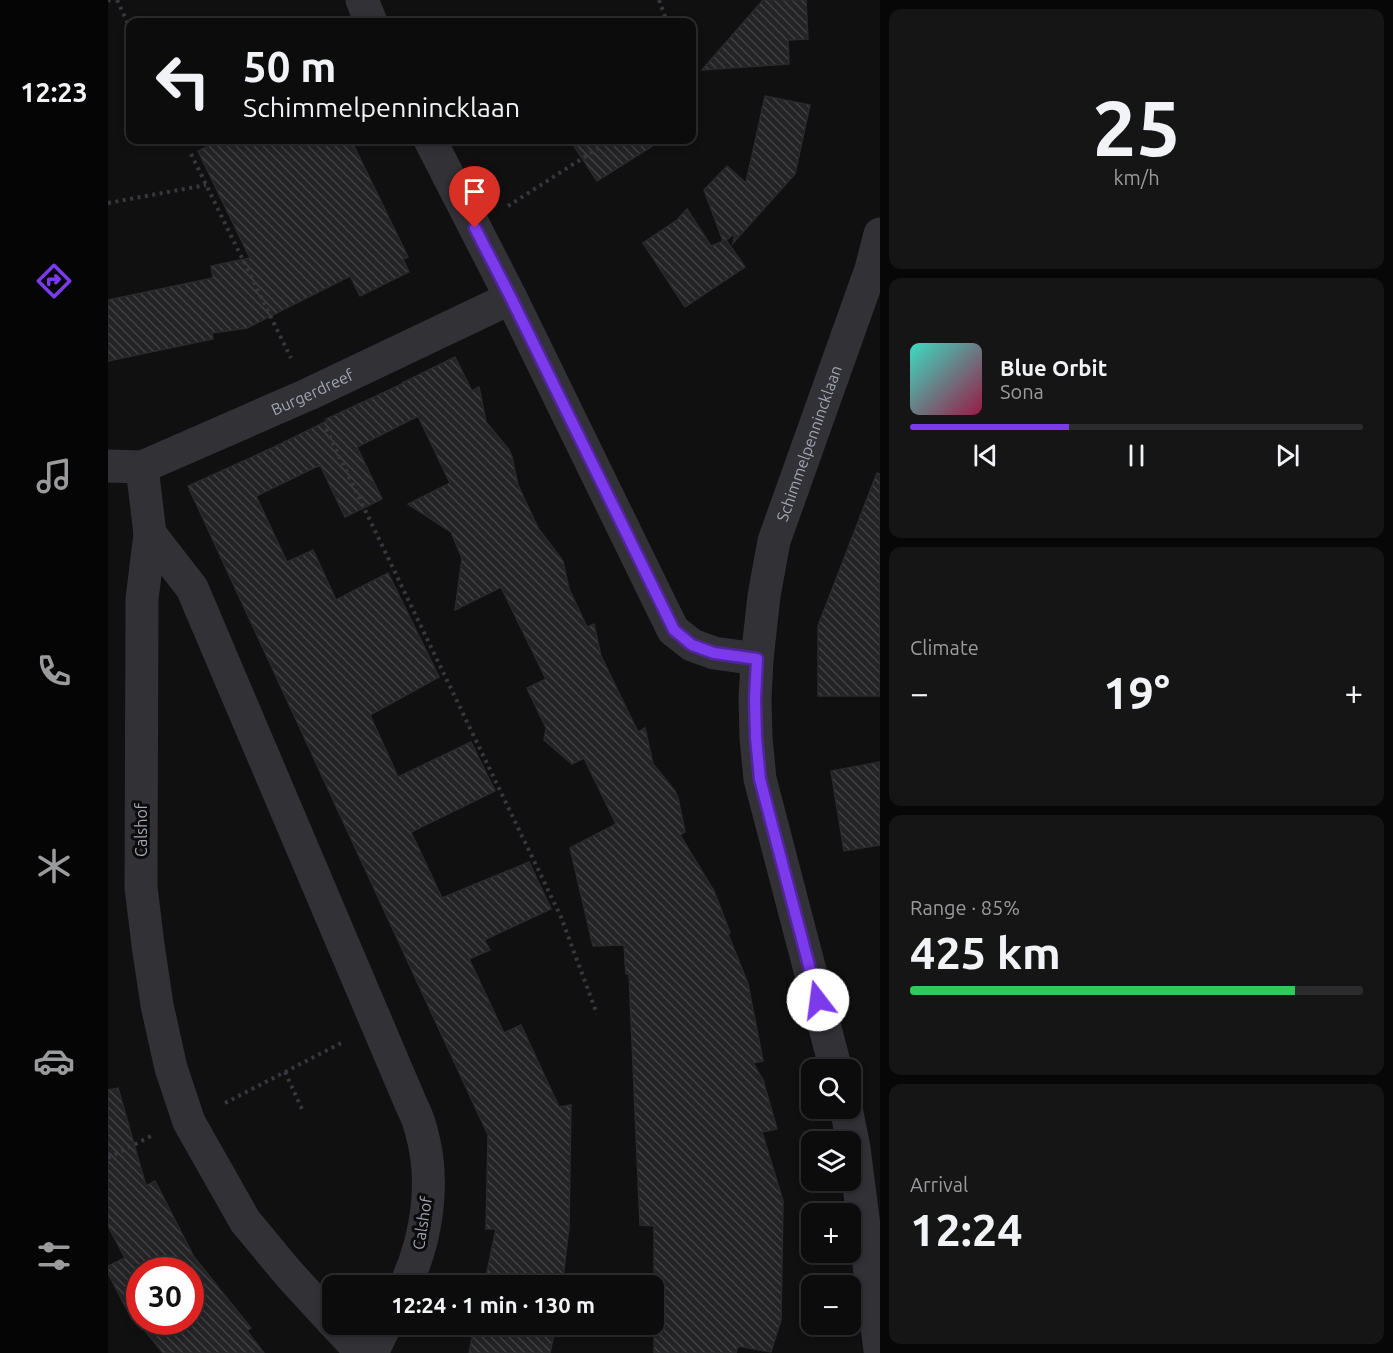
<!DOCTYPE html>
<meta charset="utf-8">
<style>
:root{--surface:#0c0c0d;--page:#151516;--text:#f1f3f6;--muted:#9a9b9d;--line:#2c2c2e;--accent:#7c3aed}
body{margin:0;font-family:Ubuntu,sans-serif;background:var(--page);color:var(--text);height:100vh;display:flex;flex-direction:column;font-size:22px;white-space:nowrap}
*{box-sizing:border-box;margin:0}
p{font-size:20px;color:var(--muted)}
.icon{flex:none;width:33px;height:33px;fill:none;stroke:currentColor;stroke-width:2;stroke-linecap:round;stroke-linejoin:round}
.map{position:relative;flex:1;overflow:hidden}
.panel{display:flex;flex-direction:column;gap:9px;padding:9px;background:#070707;width:513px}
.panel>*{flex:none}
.hud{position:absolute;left:18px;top:18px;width:570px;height:126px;border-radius:12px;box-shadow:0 3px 9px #0003,0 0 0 2px var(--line);background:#0c0c0d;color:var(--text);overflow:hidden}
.fabs{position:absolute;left:693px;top:1059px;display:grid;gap:12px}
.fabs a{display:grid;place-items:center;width:60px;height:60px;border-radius:12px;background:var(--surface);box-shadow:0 3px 9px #0003,0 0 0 2px var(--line);font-size:30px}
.speed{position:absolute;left:18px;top:1257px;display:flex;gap:12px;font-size:30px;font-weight:700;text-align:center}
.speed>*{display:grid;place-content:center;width:78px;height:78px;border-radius:50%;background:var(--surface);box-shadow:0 3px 9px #0003,0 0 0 2px var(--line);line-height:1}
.speed .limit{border:9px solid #d22;background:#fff;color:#111}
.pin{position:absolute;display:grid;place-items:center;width:51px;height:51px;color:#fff;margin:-62px -26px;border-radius:50% 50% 50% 0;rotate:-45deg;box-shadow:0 0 6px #0007}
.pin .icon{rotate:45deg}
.me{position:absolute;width:66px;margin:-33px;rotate:345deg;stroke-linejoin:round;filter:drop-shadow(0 0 4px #0008)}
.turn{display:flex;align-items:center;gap:21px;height:126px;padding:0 18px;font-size:27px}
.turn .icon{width:78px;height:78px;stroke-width:2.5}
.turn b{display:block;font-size:42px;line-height:51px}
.big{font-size:45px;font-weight:700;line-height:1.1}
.panel .card{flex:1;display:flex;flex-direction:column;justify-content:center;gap:9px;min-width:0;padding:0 21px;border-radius:12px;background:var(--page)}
.panel .dial{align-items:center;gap:0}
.dial b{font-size:78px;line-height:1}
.song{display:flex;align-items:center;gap:18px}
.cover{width:72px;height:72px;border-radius:9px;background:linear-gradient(135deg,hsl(170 70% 55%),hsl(340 70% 35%))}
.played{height:6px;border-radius:3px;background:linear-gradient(90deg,var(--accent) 35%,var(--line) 35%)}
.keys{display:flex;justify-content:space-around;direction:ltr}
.heat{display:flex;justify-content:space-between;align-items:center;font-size:33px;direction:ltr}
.charge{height:9px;border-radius:4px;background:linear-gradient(90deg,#34c759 85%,var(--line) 0)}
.trip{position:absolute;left:214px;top:1275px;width:342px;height:60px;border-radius:12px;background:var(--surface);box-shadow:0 3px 9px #0003,0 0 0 2px var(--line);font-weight:700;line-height:60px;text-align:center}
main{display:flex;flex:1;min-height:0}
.tabs{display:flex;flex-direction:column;width:108px;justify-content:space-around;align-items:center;background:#050505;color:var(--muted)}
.tabs .icon{width:42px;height:42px}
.tabs .current{color:var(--accent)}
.tabs b{font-size:27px;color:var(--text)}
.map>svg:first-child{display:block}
</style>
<main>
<nav class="tabs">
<b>12:23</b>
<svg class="icon current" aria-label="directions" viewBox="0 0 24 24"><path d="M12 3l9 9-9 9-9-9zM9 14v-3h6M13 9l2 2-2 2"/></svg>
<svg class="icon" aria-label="music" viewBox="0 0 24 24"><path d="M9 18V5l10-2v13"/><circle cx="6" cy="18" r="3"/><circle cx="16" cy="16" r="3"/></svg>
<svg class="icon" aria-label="phone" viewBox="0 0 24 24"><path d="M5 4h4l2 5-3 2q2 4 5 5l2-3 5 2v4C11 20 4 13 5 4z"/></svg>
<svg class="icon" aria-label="climate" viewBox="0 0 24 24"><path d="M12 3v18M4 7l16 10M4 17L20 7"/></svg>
<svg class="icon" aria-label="car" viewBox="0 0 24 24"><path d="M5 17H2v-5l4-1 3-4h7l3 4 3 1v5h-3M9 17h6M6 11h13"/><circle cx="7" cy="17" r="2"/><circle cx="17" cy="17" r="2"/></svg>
<svg class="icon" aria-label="filters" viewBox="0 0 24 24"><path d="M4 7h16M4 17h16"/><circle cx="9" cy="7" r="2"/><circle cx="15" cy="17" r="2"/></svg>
</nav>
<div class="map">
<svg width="772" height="1353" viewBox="0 0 772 1353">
<defs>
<pattern id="building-back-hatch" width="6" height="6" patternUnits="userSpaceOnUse" patternTransform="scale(1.5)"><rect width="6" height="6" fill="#232325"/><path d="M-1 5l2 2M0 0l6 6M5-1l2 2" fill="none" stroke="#404042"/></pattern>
</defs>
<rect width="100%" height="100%" fill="#101011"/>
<g fill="url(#building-back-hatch)" stroke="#2a2a2d" stroke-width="1.5" fill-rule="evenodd">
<polygon points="655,0 698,0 700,39 680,40 681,64 594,70"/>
<polygon points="657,96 702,105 687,174 625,243 627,234 618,240 637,267 577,307 535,243 569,220 579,209 603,246 615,241 596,190 619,166 638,183"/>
<polygon points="112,140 243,140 300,257 295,259 301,272 252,296 242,276 139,328 104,333 105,339 0,361 0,300 105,278 103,266 142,258 90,151"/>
<polygon points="462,140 554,140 489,181"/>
<polygon points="347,357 364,391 371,387 378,422 401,450 404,457 410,485 430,528 455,561 461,589 479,627 486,624 493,656 530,732 537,728 545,764 567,791 570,798 577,832 572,835 606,891 622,933 620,934 640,984 655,1061 645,1063 655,1080 669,1129 654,1132 675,1201 673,1320 663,1352 630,1346 628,1353 546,1353 546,1226 532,1225 521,974 518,974 516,945 485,946 462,848 508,824 476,758 464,764 436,740 438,728 419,688 438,679 393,587 347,610 354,558 348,544 343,532 300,504 342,483 310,416 249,447 274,499 237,517 212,465 148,496 179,562 205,550 228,600 280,573 331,677 262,715 290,777 363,742 387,791 303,832 334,898 421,862 443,909 376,940 382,950 361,959 396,1033 413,1025 451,1107 463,1105 461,1227 454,1286 376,1286 388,1229 378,1229 380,1135 80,486 164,448 219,421 218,419 294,384 294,383"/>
<polygon points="769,473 772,474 772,696 710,696 710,626"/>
<polygon points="772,762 772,845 736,851 723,771"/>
<path d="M10,1088l28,98 9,-5 39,76 57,71 -4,3 17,22h-101l-38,-47 -17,-33v-7l17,-8 -17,-32v-136zM32,1270h50v52h-50z"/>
<polygon points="367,1324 448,1324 442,1353 361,1353"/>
</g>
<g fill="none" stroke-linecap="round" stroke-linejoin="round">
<g stroke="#37383d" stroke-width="4" stroke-dasharray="3 4.5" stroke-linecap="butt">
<polyline points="9,0 22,28"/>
<polyline points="551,0 559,22"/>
<polyline points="0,1 2,0"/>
<polyline points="83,154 183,358"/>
<polyline points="0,203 98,185"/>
<polyline points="400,206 503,140"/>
<polyline points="218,429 453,917 489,1014"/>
<polyline points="177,1072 194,1109"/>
<polyline points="117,1103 233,1043"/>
<polyline points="0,1158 45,1135"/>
</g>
<g stroke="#313136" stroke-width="33">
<polyline points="254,0 263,22"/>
<polyline points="322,140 403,298 565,630 584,645 606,653 649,659"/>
<path id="s1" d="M0,466l34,1 167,-73 202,-96"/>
<polyline points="34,467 42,534 34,599 33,887 40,945 49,1005 63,1068 81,1122 137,1221 181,1274 225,1322"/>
<path d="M42,534l42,54 219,516c4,8 8,17 10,26 15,51 6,109 -16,156"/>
<path id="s2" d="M728,1070l-76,-291 -4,-41 -1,-39 2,-40 7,-63 10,-55 97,-272 9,-35"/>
<polyline points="738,1108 746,1148 772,1350"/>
<polyline points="227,1324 254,1353"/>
<polyline points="264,1353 278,1324"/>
</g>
</g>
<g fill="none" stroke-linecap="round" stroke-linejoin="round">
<defs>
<polyline id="route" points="367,228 403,298 566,630 584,645 606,653 649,659 647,699 648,738 652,779 710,1000"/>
</defs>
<use href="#route" stroke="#51269a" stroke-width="15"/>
<use href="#route" stroke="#7c3aed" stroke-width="10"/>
</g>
<g text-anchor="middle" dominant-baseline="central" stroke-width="6" stroke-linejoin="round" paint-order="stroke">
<g font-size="16" fill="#a1a6b2" stroke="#0b0b0c">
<text stroke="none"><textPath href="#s1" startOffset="220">Burgerdreef</textPath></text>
<text stroke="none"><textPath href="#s2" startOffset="644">Schimmelpennincklaan</textPath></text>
<text transform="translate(33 830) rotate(-90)">Calshof</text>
<text transform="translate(314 1223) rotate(-81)">Calshof</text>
</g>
</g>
</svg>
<div class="fabs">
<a><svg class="icon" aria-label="search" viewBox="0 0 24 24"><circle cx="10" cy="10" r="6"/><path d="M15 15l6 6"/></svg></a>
<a><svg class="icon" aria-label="layers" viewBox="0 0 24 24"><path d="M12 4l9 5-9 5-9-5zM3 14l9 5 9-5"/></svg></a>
<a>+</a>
<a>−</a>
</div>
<div class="speed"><div class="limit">30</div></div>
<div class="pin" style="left:367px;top:228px;background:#d93025"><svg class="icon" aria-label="arrive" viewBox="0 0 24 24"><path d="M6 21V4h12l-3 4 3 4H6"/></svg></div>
<svg class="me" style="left:710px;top:1000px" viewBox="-20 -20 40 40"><circle r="19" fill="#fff"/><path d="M0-13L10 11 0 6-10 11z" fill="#7c3aed"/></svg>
<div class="trip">12:24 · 1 min · 130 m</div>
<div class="hud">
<div class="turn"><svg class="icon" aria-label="left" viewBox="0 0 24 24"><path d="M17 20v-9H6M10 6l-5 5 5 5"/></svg><div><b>50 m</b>Schimmelpennincklaan</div></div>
</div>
</div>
<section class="panel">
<div class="card dial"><b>25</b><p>km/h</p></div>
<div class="card">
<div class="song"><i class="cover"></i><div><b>Blue Orbit</b><p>Sona</p></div></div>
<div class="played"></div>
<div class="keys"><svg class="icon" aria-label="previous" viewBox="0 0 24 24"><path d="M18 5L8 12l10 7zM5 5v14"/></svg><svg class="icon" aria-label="pause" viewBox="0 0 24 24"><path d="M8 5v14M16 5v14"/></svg><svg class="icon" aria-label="next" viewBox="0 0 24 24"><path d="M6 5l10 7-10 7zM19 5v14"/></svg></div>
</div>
<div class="card"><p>Climate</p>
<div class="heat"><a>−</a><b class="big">19°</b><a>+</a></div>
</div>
<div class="card"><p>Range · 85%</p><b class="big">425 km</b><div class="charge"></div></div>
<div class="card"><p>Arrival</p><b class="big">12:24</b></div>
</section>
</main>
